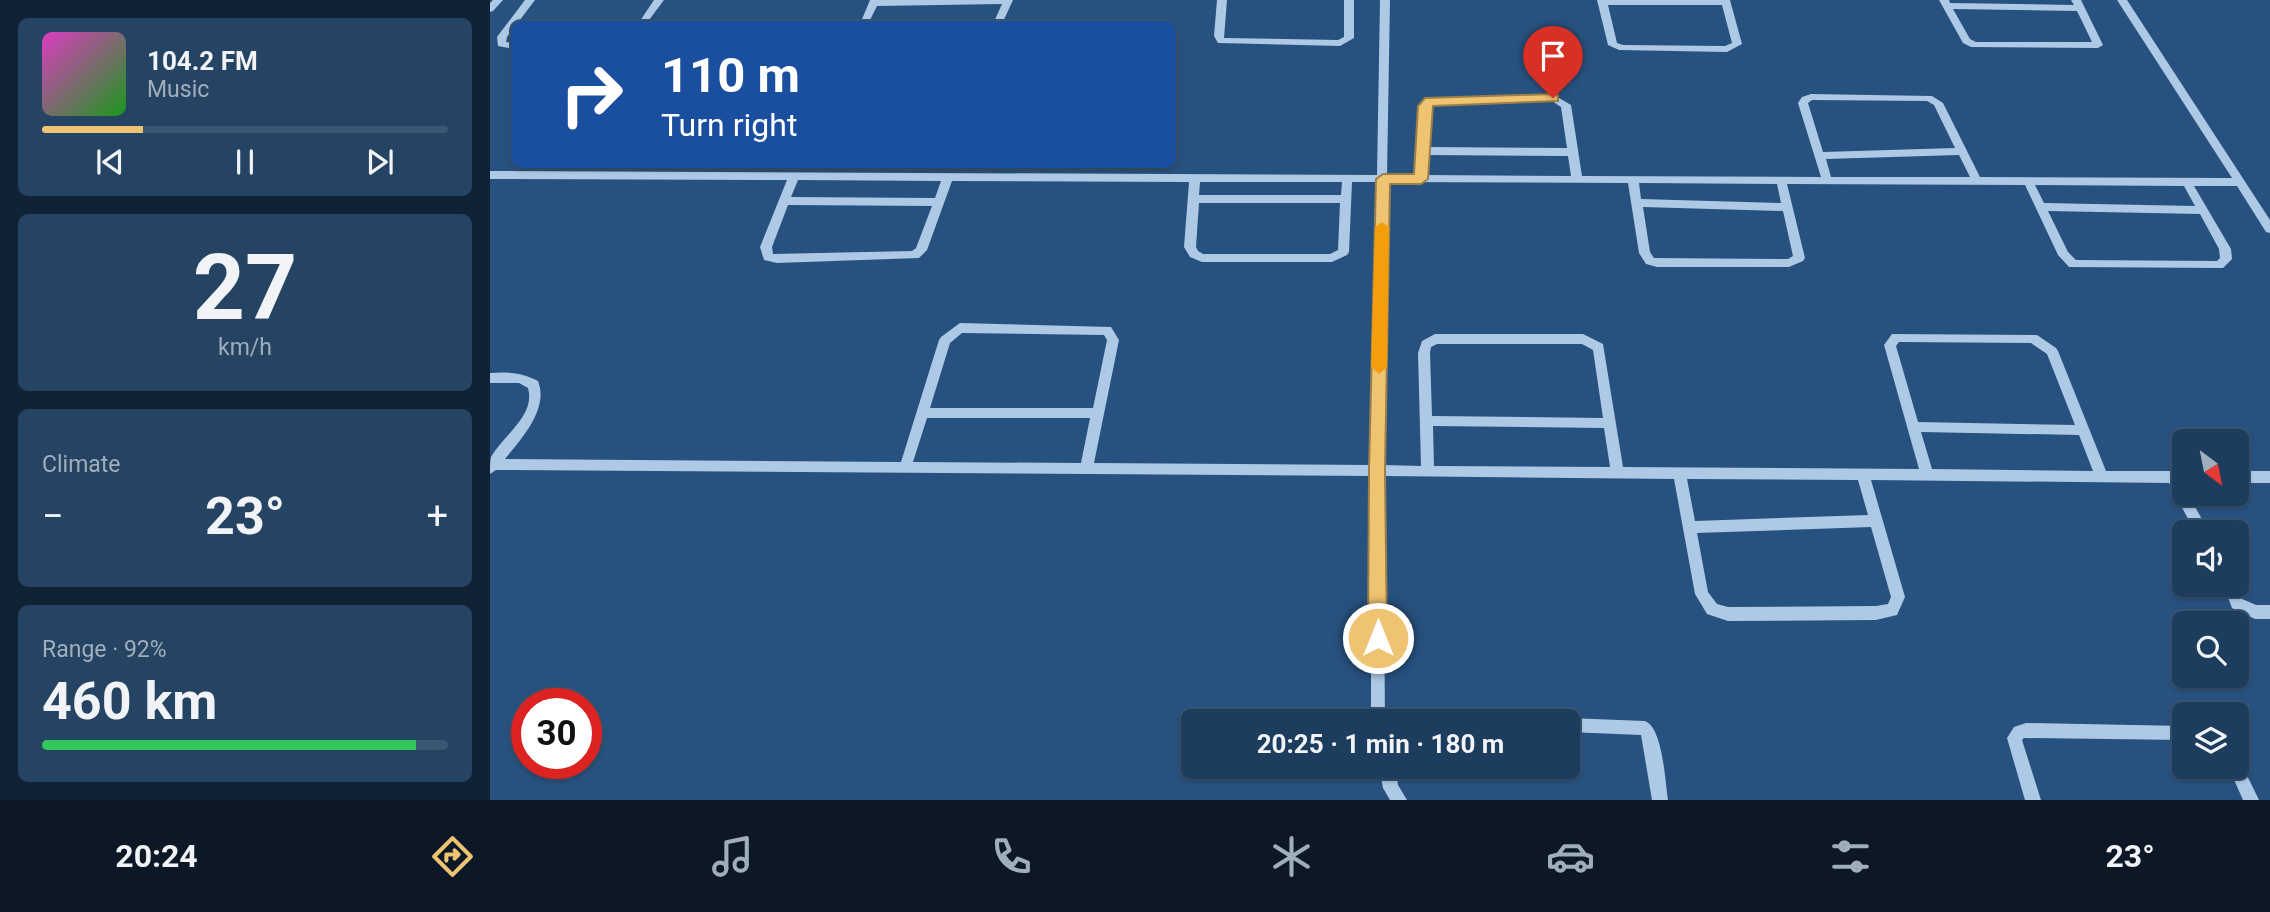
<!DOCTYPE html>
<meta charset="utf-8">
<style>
:root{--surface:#1d3d5e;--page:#254464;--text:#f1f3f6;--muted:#a0aebc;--line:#3b5673;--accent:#eec472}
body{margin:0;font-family:Roboto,sans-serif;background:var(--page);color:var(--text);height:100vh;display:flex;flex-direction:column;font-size:26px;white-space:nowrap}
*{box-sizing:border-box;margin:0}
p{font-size:23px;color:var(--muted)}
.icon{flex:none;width:38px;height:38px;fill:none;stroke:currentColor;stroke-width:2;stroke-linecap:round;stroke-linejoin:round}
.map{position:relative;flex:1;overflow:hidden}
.details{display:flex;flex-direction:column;gap:18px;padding:18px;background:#102234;width:490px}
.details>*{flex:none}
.hud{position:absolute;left:21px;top:21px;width:665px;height:147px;border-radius:10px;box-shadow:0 2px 5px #0004,0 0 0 2px var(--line);background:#1a4fa0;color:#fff;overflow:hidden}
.needle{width:46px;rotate:148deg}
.fabs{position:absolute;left:1682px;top:429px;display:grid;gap:14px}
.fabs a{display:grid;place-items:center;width:77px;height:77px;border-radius:10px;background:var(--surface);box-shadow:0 2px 5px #0004,0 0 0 2px var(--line);font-size:35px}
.speed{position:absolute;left:21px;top:688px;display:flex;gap:14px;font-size:35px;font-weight:700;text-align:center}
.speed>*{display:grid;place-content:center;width:91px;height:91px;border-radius:50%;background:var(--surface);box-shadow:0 2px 5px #0004,0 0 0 2px var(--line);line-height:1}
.speed .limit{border:10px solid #d22;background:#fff;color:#111}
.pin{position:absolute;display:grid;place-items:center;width:60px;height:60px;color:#fff;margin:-72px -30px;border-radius:50% 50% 50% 0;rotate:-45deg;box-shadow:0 0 7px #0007}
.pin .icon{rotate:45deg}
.me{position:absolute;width:77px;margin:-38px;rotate:0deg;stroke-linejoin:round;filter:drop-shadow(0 0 5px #0008)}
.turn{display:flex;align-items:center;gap:24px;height:147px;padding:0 35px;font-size:32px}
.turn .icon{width:91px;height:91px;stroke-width:2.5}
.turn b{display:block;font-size:49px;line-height:60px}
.big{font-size:52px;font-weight:700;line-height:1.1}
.details .tile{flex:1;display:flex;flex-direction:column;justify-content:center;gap:10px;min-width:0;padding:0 24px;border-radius:10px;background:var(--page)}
.details .dial{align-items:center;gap:0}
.dial b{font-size:91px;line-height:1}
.song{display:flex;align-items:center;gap:21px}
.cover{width:84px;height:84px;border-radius:10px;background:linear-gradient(135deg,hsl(310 70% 55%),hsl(120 70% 35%))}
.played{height:7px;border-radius:4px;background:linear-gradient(90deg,var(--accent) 25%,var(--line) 25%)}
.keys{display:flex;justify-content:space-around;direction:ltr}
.heat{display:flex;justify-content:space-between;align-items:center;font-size:38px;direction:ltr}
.charge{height:10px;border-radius:5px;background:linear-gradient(90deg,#34c759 92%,var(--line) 0)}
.trip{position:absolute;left:691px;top:709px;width:399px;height:70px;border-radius:10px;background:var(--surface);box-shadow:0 2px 5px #0004,0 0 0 2px var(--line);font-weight:700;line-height:70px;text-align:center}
.tab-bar{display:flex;height:112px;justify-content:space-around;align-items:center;background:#0c1826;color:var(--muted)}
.tab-bar .icon{width:49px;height:49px}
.tab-bar .active{color:var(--accent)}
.tab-bar b{font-size:32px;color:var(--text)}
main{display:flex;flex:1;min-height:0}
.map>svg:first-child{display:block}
</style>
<main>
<section class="details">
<div class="tile">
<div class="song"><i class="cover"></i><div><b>104.2 FM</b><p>Music</p></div></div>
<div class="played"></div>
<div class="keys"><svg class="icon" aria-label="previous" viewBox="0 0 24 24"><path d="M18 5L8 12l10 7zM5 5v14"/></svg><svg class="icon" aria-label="pause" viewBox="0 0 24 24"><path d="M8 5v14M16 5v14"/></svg><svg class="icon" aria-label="next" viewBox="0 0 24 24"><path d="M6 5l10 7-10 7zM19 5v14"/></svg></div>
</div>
<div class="tile dial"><b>27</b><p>km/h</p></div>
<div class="tile"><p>Climate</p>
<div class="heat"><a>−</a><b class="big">23°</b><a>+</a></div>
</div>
<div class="tile"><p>Range · 92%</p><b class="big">460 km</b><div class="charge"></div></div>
</section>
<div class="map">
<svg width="1780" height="800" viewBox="0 0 1780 800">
<rect width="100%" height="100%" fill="#27517e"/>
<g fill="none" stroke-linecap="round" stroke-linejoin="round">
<g fill="#adc9e5" fill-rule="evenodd">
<polygon points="3,0 13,0 3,11 0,12 0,3"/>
<polygon points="35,0 45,0 17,37 16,42 24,43 24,49 8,46 7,37"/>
<polygon points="164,0 174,0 156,24 148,24"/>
<polygon points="380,0 523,0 512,24 503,24 512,4 387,6 378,24 370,24"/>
<polygon points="727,0 737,0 734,38 848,40 854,37 854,0 864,0 864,38 850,46 728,43 724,36"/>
<path d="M890,0h10l-3,175h29l3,-69 8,-7 127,-4 17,10 11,71 239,1 -23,-74 4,-6 9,-3 121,2 11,7 37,74 252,1 -115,-178h10l143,220v13l-4,-1 -29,-46h-43l37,63 1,10 -9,9 -154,-1 -11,-12 -33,-70 -238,-1 18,74 -2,3 -14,6h-132l-11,-3 -7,-11 -11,-70 -241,-1 -4,283 38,1 -3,-113 4,-12 13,-7h148l20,10 20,123 296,2 -35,-124 8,-11 145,1 19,13 2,3 48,120h78v23h4l21,38h-14l-26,-49 -298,-3 34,117 -8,18 -21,5 -148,1 -21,-7 -12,-20 -21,-115 -291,-3 2,245h-14v-245l-875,-6 -6,4c0,-6 0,-13 1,-17 12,-22 45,-41 37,-69l-9,-5h-29v-10c18,-1 31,-1 48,8 11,28 -16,57 -33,78l396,3 38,-122 2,-3 19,-14 151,4 8,13 -25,123 277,2 6,-283h-25l-3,70 -2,3 -15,7h-130l-12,-5 -6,-10 5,-65 -237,-1 -25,69 -8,8 -142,5 -13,-3 -4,-13 27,-67 -297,-1v-8l887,4zM1322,100l115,1 7,4 21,43 -132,4 -15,-49zM1062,101l9,6 6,41 -140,-1 2,-40 3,-3zM937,155l141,1 3,20 -145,-1zM1469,155l11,22h-139l-5,-18zM308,180l143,1 -6,17 -144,-1zM710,182h142l-1,13h-142zM1149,183l138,1 4,19 -140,-4zM1545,185l149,1 11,20 -151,-3zM709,203h141l-2,47 -8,4h-127l-5,-3 -2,-4zM298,205l144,1 -16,42 -4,3 -139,3 -1,-7zM1153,207l140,4 10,45 -5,3 -134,-1 -4,-6zM1558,211l152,3 19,35 1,9 -3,3 -141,-1 -8,-8zM472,333l142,2 3,5 -14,68h-163l20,-65zM1409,342l132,1 16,11 28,71 -157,-3 -22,-76zM947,344h145l11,6 10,68 -171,-2 -2,-63 1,-6zM437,418h163l-9,45 -168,-1zM943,426l171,2 6,39 -176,-1zM1431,432l158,3 14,36 -161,-2zM1197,479l171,1 10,35 -173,6zM1381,527l20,70 -3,7 -12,2 -148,1 -11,-3 -9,-12 -11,-59z"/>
<path d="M1107,0h133l12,44 -15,8 -108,-2 -11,-5zM1118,5h114l10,38 -7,3 -102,-1 -6,-2z"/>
<path d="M1449,0h10l1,3 124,2 -3,-5h10l22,45 -5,3 -127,-1 -8,-4zM1463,9l124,2 15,31h-116l-6,-3z"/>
<rect x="1746" y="471" width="34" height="12"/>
<polygon points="1746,583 1752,599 1766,605 1780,605 1780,619 1765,619 1742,608 1733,584"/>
<path d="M1078,718l77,3c18,7 20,60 23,79h-16l-11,-65 -73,-3v-11h-6z"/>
<polygon points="1536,723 1694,726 1694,740 1534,738 1532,740 1551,800 1535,800 1517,738 1524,727"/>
<polygon points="1746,759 1750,761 1769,800 1753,800 1738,766 1746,766"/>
<polygon points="889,766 905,766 908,785 917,800 900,800 893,788"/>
</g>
</g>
<polygon fill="#eec472" stroke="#9b7f4a" stroke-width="2" points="1063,94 1068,95 1068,101 943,106 938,179 931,184 900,184 895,470 897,638 894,644 888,646 881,644 878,638 879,470 886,179 893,174 924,174 928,106 935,98"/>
<polygon fill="#f59e0b" points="892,222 899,227 897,367 889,374 881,367 885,227"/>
</svg>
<div class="fabs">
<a><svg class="needle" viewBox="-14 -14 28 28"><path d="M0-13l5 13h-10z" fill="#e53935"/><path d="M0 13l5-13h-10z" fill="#a0aebc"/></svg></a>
<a><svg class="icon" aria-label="sound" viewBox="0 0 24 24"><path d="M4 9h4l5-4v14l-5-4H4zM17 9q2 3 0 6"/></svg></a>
<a><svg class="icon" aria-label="search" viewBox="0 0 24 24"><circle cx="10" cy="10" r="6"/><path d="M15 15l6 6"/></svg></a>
<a><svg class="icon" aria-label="layers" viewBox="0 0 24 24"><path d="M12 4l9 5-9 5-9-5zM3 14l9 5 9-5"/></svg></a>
</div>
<div class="speed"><div class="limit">30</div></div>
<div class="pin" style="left:1063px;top:98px;background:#d93025"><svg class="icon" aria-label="arrive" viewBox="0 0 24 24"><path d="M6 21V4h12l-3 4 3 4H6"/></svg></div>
<svg class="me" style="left:888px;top:638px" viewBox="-20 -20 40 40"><circle r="17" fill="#eec472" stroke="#fff" stroke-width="3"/><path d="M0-11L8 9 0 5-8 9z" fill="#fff"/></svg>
<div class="trip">20:25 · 1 min · 180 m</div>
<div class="hud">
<div class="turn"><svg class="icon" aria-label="right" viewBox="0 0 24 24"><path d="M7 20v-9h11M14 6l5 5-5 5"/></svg><div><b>110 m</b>Turn right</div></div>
</div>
</div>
</main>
<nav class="tab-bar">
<b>20:24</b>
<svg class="icon active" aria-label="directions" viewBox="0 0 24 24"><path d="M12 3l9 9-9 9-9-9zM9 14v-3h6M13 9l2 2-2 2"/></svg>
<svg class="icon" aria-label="music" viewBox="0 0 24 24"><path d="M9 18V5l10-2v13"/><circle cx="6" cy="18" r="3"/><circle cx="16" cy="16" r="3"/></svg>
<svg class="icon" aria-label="phone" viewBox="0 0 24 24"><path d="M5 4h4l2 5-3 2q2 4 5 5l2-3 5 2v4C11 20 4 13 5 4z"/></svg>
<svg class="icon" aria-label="climate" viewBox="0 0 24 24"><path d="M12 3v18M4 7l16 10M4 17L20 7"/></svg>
<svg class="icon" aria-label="car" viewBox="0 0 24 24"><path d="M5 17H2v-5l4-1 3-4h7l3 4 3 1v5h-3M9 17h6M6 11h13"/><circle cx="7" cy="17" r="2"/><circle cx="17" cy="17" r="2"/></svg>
<svg class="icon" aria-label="filters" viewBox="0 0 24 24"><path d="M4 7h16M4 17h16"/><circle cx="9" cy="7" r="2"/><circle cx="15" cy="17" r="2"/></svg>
<b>23°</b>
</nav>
